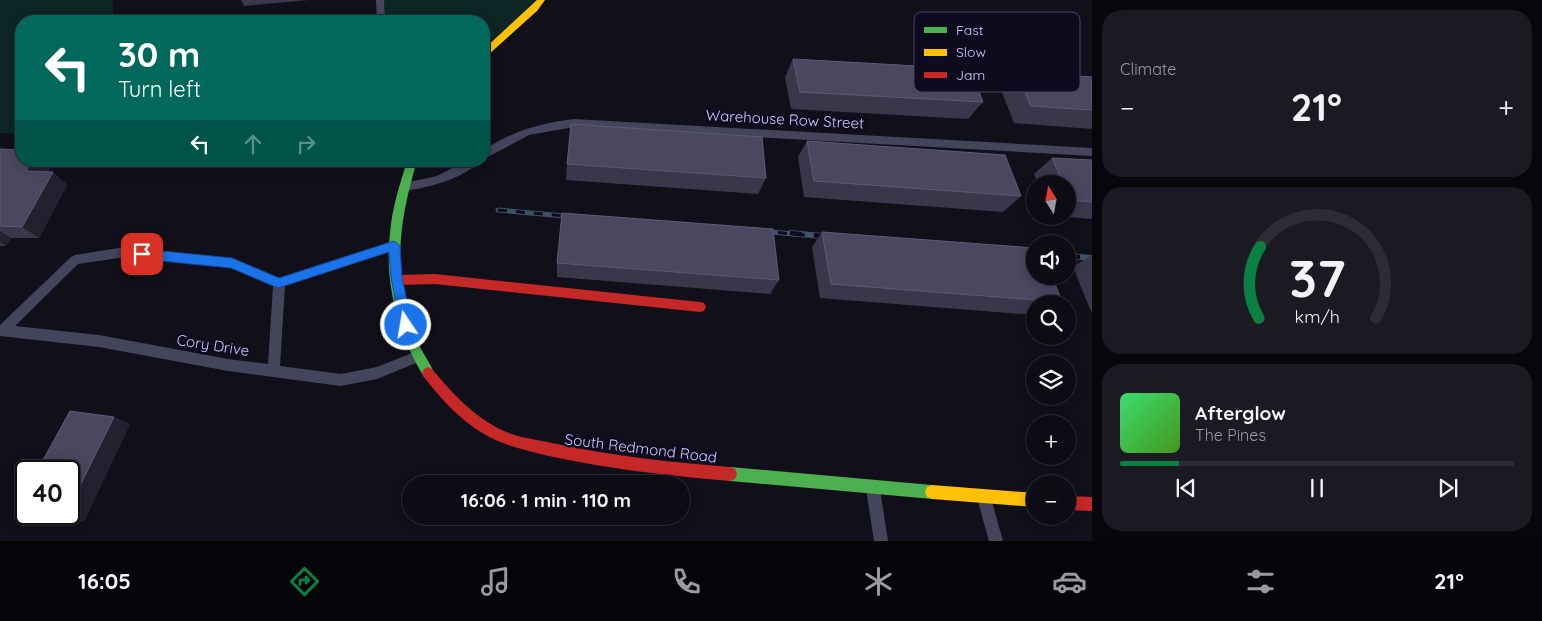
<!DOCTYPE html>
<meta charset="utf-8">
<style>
:root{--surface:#0d0b14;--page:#1b1922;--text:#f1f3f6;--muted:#9a9ba0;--line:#2d2b34;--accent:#0b8043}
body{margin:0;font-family:Quicksand,sans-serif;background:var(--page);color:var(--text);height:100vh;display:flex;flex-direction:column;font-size:19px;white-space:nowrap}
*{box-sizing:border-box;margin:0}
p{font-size:16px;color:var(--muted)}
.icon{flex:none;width:28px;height:28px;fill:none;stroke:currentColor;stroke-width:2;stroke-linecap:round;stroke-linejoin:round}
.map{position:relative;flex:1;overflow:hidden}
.sheet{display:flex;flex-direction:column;gap:10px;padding:10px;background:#07060b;width:450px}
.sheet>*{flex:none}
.hud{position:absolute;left:15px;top:15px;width:475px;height:152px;border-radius:20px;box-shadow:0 2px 12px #0003,0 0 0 1px var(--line);background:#00695c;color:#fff;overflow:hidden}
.needle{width:32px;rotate:349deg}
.fabs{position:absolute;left:1026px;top:175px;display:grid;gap:10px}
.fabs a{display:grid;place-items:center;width:50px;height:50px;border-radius:50%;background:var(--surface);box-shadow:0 2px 12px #0003,0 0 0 1px var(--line);font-size:25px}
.speed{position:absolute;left:15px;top:460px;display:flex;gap:10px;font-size:25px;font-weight:700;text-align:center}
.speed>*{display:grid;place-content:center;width:65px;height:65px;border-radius:50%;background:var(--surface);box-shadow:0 2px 12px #0003,0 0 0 1px var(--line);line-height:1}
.speed .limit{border:2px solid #111;border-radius:8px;background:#fff;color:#111}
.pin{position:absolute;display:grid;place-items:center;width:42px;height:42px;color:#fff;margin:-21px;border-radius:10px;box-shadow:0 2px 8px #0006}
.me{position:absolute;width:55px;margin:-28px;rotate:348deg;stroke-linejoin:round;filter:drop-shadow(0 0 4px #0008)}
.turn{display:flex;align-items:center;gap:18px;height:105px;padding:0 20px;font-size:22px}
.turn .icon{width:65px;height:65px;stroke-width:2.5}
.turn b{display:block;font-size:35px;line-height:42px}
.lanes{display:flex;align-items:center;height:48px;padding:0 20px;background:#0003;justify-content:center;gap:25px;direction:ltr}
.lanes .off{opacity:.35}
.big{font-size:38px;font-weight:700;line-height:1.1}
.sheet .card{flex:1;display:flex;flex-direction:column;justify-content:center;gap:8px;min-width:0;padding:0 18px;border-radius:20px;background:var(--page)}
.sheet .dial{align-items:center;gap:0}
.dial svg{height:130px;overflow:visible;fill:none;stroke:var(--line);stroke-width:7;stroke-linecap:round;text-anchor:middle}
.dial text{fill:var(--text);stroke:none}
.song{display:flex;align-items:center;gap:15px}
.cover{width:60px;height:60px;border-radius:8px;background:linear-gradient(135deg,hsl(140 70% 55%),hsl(100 70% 35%))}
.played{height:5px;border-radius:2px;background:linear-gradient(90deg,var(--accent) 15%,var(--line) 15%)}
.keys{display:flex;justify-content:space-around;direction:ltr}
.heat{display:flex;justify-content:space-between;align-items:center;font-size:28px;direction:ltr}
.trip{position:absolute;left:402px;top:475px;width:288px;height:50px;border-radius:25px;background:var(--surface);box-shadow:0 2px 12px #0003,0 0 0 1px var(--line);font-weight:700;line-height:50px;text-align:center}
.tab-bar{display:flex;height:80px;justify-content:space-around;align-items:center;background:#050408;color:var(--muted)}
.tab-bar .icon{width:35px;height:35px}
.tab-bar .current{color:var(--accent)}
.tab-bar b{font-size:22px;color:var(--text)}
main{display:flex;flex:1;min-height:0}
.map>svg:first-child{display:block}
</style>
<main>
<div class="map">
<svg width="1092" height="541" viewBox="0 0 1092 541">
<rect width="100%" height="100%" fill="#110f1a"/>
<g fill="#0e2525">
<polygon points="0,0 113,0 113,21 21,21 21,134 0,133"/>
<polygon points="380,0 541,0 484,54 484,21 382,21"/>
</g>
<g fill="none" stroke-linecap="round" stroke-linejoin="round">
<g fill="#44445b" fill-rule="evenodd">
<polygon points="376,0 384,0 385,21 377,21"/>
<path d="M574,119l518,29v8l-518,-29 -45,8 -45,24v-9c28,-19 57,-27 90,-31z"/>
<path d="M466,161h13c-14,18 -53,27 -74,30l-5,-4 5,-4 32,-7z"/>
<path d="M393,241l4,2 1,3 -1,3 -112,37 -5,80 61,8 36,-7 40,-16 4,2 2,4 -2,4 -44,18 -36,7 -113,-15 -129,-24 -99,-11v-11l71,-68 4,-2 50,-8 107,11 47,20zM125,257l106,11 42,18 -5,78 -40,-5 -129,-24 -84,-9 63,-62z"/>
<polygon points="873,482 878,484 880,489 888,541 874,541 866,489 868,484"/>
<polygon points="984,491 989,493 991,498 1003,541 989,541 977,498 979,493"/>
</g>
<g fill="#4caf50" fill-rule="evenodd">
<path d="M407,161h10c-19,63 -26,119 1,181 4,11 12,20 16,31l-2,4 -4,2 -4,-2c-26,-43 -40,-94 -34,-144 2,-25 10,-49 17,-72z"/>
<polygon points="730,467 932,485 937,487 939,492 937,497 932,499 730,481 725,479 723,474 725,469"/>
</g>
<g fill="#ffc107" fill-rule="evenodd">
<polygon points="537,0 545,0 537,11 487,56 484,57 484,49"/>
<polygon points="932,485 1035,493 1035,507 932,499 927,497 925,492 927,487"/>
</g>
<g fill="#c62828" fill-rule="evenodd">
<polygon points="435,274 700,302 704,303 706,307 704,311 700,312 435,284 397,285 393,284 391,280 393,276 397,275"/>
<path d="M428,367l4,2c20,24 43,49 72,62 15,7 32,8 48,12 59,13 118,19 178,24l5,2 2,5 -2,5 -5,2c-61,-5 -121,-12 -181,-25 -23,-6 -45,-10 -65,-22 -24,-14 -43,-35 -60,-57l-2,-4 2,-4z"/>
<polygon points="1068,496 1092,497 1092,511 1068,510"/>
</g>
<defs>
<g id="rail-far1">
<polyline points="498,210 576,217"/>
<polyline points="760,231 805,235"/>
</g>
<g id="rail">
<polyline points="790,233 832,237"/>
<polyline points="1068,256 1092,258"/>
</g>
</defs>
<use href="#rail-far1" stroke="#3d5364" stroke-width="5"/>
<use href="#rail" stroke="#3d5364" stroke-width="6"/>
<use href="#rail-far1" stroke="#0e0b1e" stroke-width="3" stroke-dasharray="9" stroke-linecap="butt"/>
<use href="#rail" stroke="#0e0b1e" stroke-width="4.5" stroke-dasharray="12" stroke-linecap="butt"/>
</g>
<g fill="#3a374b">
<polygon points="241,0 309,0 244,6"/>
<polygon points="793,59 983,102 968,119 791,109 785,77"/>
<polygon points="1016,72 1092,77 1092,129 1014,123 1001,90"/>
<polygon points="807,141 1021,196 1003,212 804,197 798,157"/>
<polygon points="0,149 53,163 48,172 53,172 67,185 39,238 11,238 6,246 0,246"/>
<polygon points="1052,158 1092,160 1092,219 1057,216 1068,216 1068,184 1038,184 1034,174"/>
<polygon points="567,164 766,178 758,194 566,180"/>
<polygon points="822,232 1062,302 1060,304 1035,304 1035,315 820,298 812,247"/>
<polygon points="1092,255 1092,314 1073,267"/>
<polygon points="557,263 779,280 770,294 557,277"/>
<polygon points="114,417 130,424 84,521 36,514 69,514"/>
</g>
<g fill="#23202f">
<polygon points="32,161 51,161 53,163 41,184 26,171"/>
<polygon points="53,172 67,185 39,238 22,227"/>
<polygon points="0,231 11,238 6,246 0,242"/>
<polygon points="114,417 130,424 84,521 64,517 66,514 69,514 69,508"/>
</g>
<g fill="#4a475e" stroke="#5f5b77">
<polygon points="793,59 970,69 983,102 800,92"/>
<polygon points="1016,72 1092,77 1092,110 1031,106"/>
<polygon points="571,124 762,137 766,178 567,164"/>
<polygon points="807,141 1005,155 1021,196 814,181"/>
<polygon points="0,149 21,150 21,161 32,161 26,171 53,172 22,227 0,226"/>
<polygon points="1052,158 1092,160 1092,202 1071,200 1068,193 1068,184 1064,184"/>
<polygon points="562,213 773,229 779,280 557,263"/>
<polygon points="822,232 1035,248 1035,276 1052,276 1062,302 831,284"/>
<polygon points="70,411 114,417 69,508 69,471 37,471"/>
<polygon points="26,491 26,511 16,510"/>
<polygon points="42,514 66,514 64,517"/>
</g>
<polygon fill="#1a73e8" stroke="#114b97" points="394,241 400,246 402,277 412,325 411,329 406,330 402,329 400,325 391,277 389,252 278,288 231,268 142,259 139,258 137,254 139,251 142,249 232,258 279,278"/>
<g text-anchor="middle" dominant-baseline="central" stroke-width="5" stroke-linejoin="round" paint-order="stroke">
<g font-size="15" fill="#cec8ff" stroke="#0e0b1e">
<text transform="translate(785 119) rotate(3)">Warehouse Row Street</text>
<text transform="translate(213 345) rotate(9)">Cory Drive</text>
<text transform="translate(641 448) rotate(7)">South Redmond Road</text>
</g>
</g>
<rect x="914" y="12" width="166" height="80" rx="8" fill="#0e0b1e" stroke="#484462" stroke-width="1"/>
<rect x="924" y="27" width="23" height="6" fill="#4caf50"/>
<rect x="924" y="49" width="23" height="7" fill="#ffc107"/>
<rect x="924" y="72" width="23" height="6" fill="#c62828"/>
<g font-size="14" fill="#cec8ff">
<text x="956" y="35">Fast</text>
<text x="956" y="57">Slow</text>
<text x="956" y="80">Jam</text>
</g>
</svg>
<div class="fabs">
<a><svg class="needle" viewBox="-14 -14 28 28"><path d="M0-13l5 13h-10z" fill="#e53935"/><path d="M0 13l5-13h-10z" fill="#9a9ba0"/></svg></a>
<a><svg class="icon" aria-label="sound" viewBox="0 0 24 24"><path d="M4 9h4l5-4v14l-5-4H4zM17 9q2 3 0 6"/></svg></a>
<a><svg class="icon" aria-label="search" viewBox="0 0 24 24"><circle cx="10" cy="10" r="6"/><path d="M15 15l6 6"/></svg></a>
<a><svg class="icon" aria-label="layers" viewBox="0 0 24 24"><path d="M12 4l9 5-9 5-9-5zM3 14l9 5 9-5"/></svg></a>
<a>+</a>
<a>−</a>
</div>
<div class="speed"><div class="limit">40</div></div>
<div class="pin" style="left:142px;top:254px;background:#d93025"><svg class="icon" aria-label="arrive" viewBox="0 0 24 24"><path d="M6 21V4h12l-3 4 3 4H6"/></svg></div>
<svg class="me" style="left:406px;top:325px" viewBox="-20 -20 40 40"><circle r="17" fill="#1a73e8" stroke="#fff" stroke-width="3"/><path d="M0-11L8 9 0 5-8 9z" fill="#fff"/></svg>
<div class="trip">16:06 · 1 min · 110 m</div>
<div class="hud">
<div class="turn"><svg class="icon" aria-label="left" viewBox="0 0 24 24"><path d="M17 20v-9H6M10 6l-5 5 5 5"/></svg><div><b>30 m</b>Turn left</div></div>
<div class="lanes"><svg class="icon" aria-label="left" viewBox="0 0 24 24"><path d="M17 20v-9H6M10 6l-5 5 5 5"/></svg><svg class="icon off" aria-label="ahead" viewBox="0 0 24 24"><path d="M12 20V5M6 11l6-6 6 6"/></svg><svg class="icon off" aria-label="right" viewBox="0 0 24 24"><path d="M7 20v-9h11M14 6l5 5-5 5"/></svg></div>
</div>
</div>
<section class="sheet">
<div class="card"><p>Climate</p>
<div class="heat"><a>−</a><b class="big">21°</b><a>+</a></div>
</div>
<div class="card dial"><svg viewBox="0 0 100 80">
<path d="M14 69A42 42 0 1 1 86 69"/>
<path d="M14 69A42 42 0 0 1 15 25" stroke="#0b8043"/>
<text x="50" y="56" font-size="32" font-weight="700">37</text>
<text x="50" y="72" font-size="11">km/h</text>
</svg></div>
<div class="card">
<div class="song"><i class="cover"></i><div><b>Afterglow</b><p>The Pines</p></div></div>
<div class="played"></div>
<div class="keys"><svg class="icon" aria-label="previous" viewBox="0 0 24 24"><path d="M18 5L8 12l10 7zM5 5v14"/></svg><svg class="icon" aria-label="pause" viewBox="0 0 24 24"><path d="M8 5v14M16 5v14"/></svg><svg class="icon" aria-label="next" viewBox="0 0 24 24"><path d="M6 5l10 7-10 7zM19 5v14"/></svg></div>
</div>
</section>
</main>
<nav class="tab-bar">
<b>16:05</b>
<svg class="icon current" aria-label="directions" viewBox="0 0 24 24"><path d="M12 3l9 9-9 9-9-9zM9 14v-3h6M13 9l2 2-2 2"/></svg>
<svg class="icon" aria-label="music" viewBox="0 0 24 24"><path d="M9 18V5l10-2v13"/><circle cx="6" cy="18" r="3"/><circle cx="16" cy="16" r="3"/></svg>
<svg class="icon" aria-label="phone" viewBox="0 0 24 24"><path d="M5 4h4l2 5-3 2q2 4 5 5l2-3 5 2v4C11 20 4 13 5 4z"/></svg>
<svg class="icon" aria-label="climate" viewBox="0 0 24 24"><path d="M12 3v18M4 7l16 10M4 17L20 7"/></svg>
<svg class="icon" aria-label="car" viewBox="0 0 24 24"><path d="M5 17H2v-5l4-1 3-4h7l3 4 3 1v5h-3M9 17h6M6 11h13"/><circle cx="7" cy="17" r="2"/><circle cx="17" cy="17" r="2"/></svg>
<svg class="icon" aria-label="filters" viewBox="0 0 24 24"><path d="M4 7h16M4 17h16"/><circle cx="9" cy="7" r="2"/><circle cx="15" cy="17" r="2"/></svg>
<b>21°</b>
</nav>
